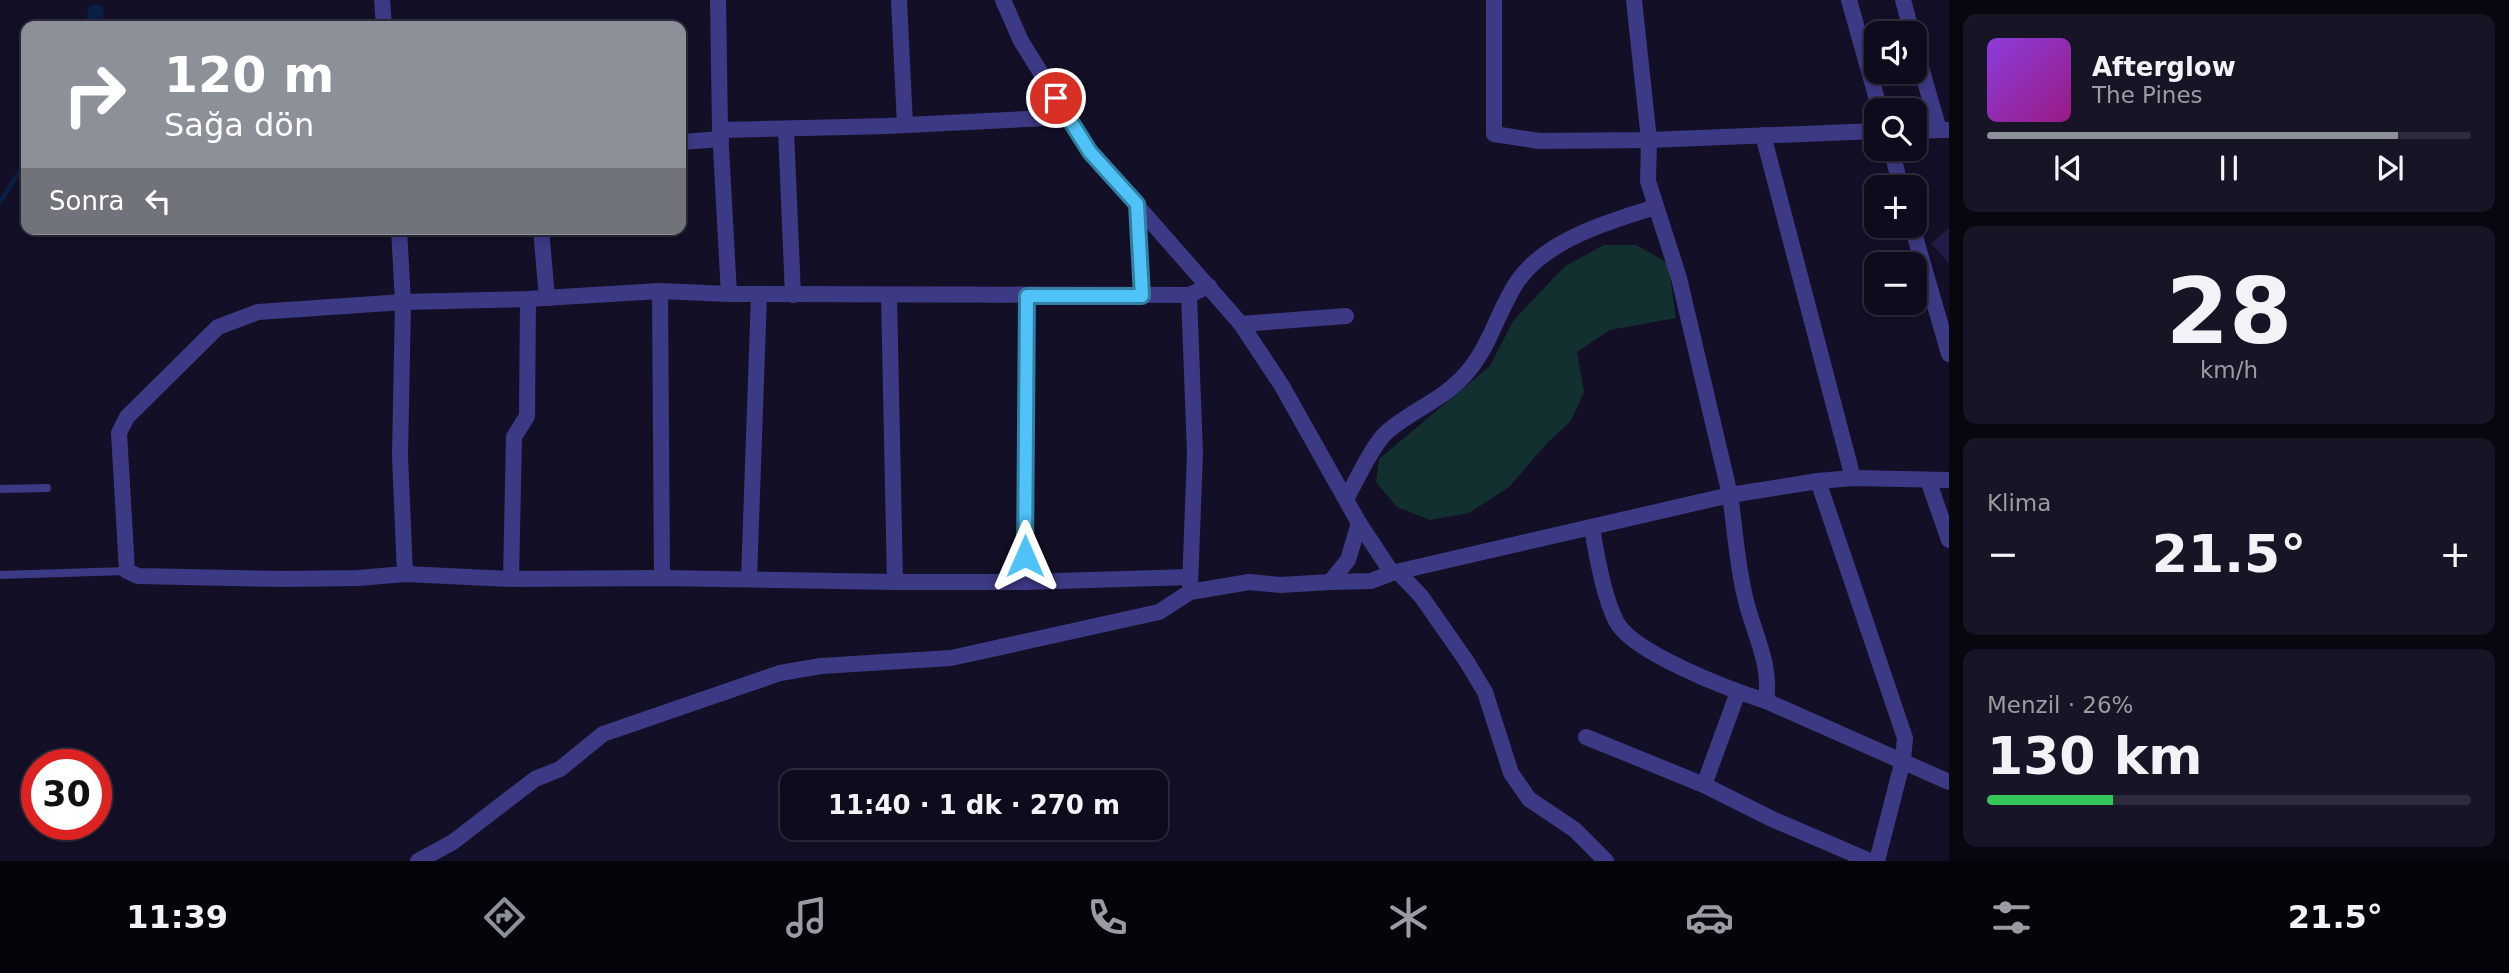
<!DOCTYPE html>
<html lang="tr">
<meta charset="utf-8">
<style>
:root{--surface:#0e0b1c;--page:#171425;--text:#f1f3f6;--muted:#9b9ba3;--line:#2e2b3b;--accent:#8c9099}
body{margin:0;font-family:"DejaVu Sans",sans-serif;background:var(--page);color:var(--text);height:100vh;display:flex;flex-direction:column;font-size:26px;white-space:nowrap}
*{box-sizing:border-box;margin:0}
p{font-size:23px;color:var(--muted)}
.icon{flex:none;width:38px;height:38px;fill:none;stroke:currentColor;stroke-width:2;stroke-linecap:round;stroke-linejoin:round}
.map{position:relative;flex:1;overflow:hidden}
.drawer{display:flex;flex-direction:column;gap:14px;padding:14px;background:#08060f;width:560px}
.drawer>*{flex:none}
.top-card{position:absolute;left:21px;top:21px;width:665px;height:214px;border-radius:14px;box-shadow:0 4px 10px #0003,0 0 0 2px var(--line);background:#8c9099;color:#fff;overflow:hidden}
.tools{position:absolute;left:1864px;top:21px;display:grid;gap:14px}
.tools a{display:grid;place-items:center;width:63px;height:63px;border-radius:14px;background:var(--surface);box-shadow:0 4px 10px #0003,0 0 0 2px var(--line);font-size:35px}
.speed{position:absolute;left:21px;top:749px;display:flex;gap:14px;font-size:35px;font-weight:700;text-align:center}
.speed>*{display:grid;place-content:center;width:91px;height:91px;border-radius:50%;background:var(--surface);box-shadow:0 4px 10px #0003,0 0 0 2px var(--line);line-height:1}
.speed .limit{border:10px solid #d22;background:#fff;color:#111}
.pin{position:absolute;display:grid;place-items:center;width:60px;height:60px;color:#fff;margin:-30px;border:4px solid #fff;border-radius:50%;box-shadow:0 2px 7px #0007}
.me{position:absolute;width:77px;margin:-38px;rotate:0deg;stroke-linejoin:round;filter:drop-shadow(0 0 5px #0008)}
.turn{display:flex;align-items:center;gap:24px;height:147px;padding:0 28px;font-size:32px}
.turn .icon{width:91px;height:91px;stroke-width:2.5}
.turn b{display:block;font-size:49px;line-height:60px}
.then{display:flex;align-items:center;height:66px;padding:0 28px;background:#0003;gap:14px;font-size:26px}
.big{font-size:52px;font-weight:700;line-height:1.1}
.drawer .widget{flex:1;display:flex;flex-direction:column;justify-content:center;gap:10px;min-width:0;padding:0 24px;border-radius:14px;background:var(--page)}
.drawer .dial{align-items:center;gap:0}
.dial b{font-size:91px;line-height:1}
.song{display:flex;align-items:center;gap:21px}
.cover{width:84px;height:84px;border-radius:10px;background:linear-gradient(135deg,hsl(270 70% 55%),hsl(310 70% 35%))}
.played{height:7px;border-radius:4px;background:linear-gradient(90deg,var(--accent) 85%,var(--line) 85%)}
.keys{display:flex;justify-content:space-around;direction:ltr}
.heat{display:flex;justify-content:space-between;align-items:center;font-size:38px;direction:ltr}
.charge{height:10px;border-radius:5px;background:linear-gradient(90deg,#34c759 26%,var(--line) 0)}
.trip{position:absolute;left:780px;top:770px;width:388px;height:70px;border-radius:14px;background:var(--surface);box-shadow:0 4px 10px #0003,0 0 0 2px var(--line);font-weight:700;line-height:70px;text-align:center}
.tab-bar{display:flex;height:112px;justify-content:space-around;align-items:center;background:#06040b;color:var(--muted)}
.tab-bar .icon{width:49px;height:49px}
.tab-bar .selected{color:var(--accent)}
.tab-bar b{font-size:32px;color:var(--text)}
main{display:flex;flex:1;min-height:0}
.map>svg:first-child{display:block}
</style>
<main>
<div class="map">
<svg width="1949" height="861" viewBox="0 0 1949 861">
<rect width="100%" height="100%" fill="#130f26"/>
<polygon fill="#12302f" points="1604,245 1636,245 1668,263 1676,318 1610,330 1577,352 1584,392 1571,421 1548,442 1509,487 1469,513 1430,520 1397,507 1376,482 1379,459 1490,366 1513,321 1565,266"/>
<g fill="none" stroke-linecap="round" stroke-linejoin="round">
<polyline stroke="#0a1f44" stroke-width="4.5" points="0,202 26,161"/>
<polyline stroke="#0a1f44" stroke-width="16" points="93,26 96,12"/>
</g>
<polygon fill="#241b47" points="1949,228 1949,264 1931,243"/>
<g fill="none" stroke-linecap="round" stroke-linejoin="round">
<g stroke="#3d3a85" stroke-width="8">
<polyline points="0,489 47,488"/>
<polyline points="0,575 127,571"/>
</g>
<g stroke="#3d3a85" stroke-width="16">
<polyline points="382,0 384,26"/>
<polyline points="718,0 720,130 729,294 660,291 528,299 403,302 258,312 218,327 127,417 119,433 127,571 138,576 283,579 358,578 405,574 511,579 662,578 895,582 1025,582 1190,577"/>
<polyline points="899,0 905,125"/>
<polyline points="1003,0 1021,41 1090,152 1241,324 1282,386 1359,523 1392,573 1730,495 1679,278 1648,181 1649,140 1634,0"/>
<polyline points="1494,0 1494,134 1539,141 1649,140 1876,131"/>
<polyline points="1849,0 1880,110"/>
<polyline points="1903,0 1912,33"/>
<polyline points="1914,43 1939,130 1949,130"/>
<polyline points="720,130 887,126 1068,117"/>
<polyline points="786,130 793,295"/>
<polyline points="1914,131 1939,130"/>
<polyline points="1763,135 1853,478"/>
<polyline points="681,142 721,139"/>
<polyline points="1891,149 1901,187"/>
<polyline points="1137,204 1142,296"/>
<polyline points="1912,226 1949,354"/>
<polyline points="399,229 403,302 400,456 405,574"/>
<polyline points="541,229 547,298"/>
<polyline points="660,291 662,578"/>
<polyline points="729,294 1189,295 1209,286"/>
<polyline points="889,295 895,582"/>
<polyline points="1189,295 1195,453 1190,586"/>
<polyline points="1241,324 1346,316"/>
<polyline points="1928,480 1949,540"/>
<polyline points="1818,481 1905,738 1903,760 1877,861"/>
<path d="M1346,499c10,-17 27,-56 42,-68 23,-20 52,-30 74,-53 28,-29 34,-64 55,-96 28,-42 93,-61 139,-75"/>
<path d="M1592,527c4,26 12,70 24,94 16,32 115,69 150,80l183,81"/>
<polyline points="1398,572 1421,596 1467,662 1485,692 1511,773 1529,799 1575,830 1606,861"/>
<polyline points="511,579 514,437 527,416 528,299"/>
<polyline points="749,579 759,295"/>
<polyline points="1025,582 1027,296"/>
<polyline points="1330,582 1371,581 1392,573"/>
<path d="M1766,701c6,-37 -13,-69 -21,-104 -8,-33 -10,-68 -15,-102l88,-14 35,-3 96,2"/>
<polyline points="1586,737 1704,785 1772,819 1870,861"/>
<polyline points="1704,785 1738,692"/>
<polyline points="418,861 453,842 535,779 560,769 603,734 780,673 821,666 951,658 1159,612 1190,592 1249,582 1281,585 1330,582 1348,560 1359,523"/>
</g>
</g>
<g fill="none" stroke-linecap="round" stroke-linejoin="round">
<defs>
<polyline id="route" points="1025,556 1027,296 1142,296 1137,204 1090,152 1056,98"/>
</defs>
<use href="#route" stroke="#337fa1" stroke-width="18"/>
<use href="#route" stroke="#4fc3f7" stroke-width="12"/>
</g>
</svg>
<div class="tools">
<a><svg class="icon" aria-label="sound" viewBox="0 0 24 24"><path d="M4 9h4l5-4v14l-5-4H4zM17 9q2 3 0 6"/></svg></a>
<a><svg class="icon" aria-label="search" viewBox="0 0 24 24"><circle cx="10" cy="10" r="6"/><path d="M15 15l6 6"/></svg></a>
<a>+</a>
<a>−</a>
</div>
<div class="speed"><div class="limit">30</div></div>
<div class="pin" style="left:1056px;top:98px;background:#d93025"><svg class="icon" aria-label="arrive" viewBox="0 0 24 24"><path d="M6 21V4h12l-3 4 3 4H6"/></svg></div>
<svg class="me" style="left:1025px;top:556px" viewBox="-20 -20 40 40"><path d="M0-17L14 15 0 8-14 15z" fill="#4fc3f7" stroke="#fff" stroke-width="4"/></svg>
<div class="trip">11:40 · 1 dk · 270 m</div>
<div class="top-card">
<div class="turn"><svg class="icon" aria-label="right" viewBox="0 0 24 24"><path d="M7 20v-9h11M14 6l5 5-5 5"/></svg><div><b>120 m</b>Sağa dön</div></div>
<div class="then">Sonra<svg class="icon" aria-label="left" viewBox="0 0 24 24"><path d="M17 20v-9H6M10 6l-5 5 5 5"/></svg></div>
</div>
</div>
<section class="drawer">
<div class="widget">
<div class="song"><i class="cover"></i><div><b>Afterglow</b><p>The Pines</p></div></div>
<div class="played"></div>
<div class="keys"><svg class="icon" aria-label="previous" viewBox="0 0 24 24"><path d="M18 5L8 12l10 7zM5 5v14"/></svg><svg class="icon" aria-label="pause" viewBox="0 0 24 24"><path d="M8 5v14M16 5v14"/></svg><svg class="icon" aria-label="next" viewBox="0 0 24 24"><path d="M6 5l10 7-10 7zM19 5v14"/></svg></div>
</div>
<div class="widget dial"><b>28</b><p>km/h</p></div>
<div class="widget"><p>Klima</p>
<div class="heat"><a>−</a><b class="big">21.5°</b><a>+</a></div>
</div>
<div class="widget"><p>Menzil · 26%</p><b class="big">130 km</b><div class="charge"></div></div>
</section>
</main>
<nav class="tab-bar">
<b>11:39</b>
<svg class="icon selected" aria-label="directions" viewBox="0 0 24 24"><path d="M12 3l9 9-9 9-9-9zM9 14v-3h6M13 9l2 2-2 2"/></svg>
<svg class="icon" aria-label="music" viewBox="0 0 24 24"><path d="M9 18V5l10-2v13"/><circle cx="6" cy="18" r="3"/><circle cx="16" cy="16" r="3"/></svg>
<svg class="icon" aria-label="phone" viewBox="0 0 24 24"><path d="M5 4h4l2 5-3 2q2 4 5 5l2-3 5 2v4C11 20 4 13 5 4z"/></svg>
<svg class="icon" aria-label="climate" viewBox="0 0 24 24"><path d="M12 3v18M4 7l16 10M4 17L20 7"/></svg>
<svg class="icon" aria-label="car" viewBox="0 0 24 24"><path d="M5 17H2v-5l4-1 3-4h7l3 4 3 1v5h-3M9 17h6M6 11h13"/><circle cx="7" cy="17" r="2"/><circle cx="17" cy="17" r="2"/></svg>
<svg class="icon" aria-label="filters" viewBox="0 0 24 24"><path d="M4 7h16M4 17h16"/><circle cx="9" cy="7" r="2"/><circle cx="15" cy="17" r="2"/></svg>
<b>21.5°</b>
</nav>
